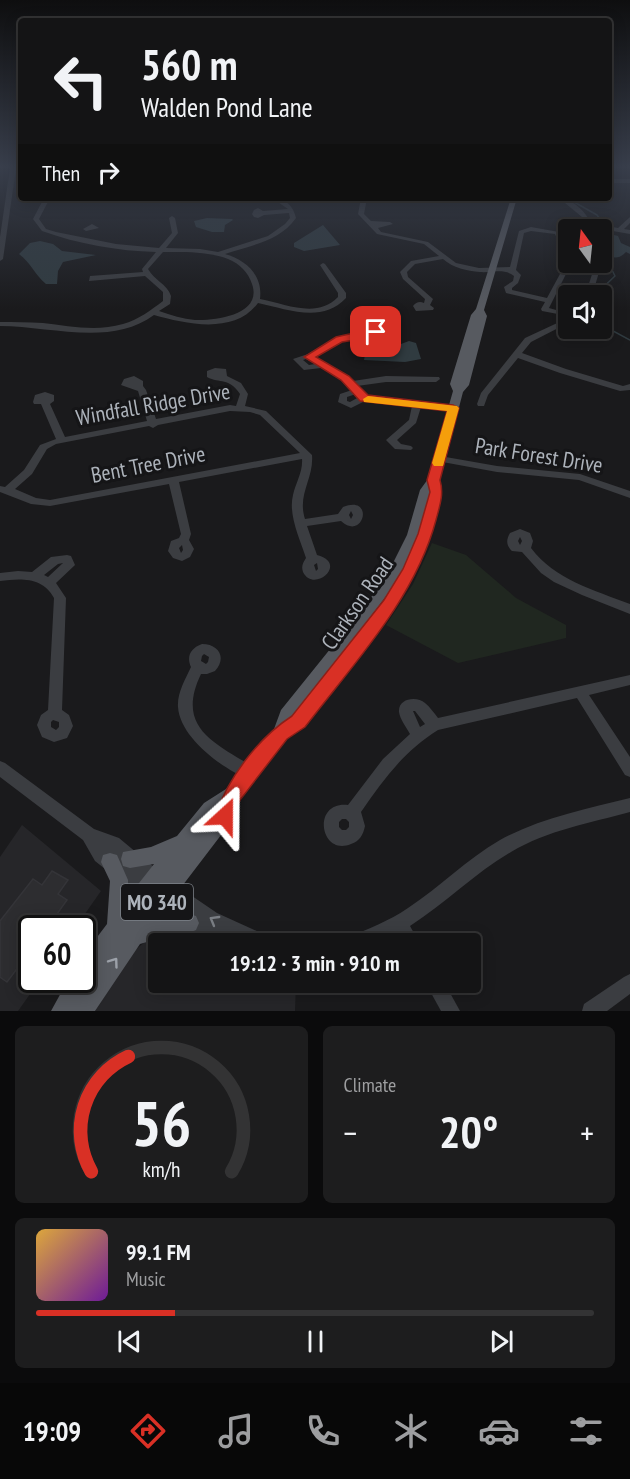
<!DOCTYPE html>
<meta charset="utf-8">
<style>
:root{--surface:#141415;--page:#1d1d1e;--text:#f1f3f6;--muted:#9d9ea0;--line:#333334;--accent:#d93025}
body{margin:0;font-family:"PT Sans Narrow",sans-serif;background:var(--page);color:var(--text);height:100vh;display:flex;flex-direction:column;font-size:22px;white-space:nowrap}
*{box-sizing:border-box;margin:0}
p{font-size:20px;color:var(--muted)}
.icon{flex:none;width:33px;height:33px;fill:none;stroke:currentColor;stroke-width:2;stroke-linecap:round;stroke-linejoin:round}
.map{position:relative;height:1011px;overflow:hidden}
.details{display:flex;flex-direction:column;gap:15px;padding:15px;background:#0b0b0c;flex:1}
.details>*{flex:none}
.top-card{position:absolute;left:18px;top:18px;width:594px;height:183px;border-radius:6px;box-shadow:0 3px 15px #0003,0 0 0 2px var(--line);background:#141415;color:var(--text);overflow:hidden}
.needle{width:39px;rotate:345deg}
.buttons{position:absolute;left:558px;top:219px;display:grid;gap:12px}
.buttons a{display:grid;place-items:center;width:54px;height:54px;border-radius:6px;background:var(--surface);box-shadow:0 3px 15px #0003,0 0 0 2px var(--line);font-size:30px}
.speed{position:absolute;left:18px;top:915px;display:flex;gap:12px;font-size:30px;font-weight:700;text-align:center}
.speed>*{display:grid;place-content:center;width:78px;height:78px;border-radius:50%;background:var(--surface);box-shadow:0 3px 15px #0003,0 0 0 2px var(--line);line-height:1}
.speed .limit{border:3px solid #111;border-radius:9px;background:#fff;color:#111}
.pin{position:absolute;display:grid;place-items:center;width:51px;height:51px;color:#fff;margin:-26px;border-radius:12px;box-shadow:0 3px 9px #0006}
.me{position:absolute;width:66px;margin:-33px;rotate:24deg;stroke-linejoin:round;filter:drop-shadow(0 0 4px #0008)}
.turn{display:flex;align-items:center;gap:21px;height:126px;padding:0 24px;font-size:27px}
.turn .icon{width:78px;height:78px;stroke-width:2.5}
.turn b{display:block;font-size:42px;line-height:51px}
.then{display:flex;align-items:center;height:57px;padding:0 24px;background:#0003;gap:12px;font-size:22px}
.big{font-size:45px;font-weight:600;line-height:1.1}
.details .widget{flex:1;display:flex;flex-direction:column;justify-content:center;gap:9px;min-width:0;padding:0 21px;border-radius:9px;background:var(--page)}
.details .dial{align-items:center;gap:0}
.dial svg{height:156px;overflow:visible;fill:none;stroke:var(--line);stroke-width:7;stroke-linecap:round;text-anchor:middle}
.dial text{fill:var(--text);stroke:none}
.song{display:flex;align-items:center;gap:18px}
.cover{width:72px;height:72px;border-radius:9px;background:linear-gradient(135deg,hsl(40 70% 55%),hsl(280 70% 35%))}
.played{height:6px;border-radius:3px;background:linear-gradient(90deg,var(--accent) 25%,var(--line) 25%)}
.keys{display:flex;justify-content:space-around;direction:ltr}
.heat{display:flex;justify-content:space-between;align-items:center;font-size:33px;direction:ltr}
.details .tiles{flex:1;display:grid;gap:15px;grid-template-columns:1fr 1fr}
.widget:last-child{grid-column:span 2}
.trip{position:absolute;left:148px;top:933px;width:333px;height:60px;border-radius:6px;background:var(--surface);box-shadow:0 3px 15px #0003,0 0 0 2px var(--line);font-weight:600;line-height:60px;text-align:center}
.dock{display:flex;height:96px;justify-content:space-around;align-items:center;background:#080808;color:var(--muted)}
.dock .icon{width:42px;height:42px}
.dock .on{color:var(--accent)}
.dock b{font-size:27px;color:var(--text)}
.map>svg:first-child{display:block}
</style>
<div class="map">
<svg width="630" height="1011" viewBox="0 0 630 1011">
<rect width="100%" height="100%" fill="#1a1a1c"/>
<g fill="#262629">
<polygon points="22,825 101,891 75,928 32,928 32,980 40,980 18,1011 0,1011 0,857"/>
<polygon points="181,929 211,943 159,944 159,982 296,983 295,1011 95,1011 132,953 148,939"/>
</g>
<polygon fill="#202720" points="432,543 466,555 516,598 566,625 566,638 458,663 386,625 413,584"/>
<g fill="#303b40">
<polygon points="207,218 232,219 233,220 225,225 224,232 212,232 196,227 194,221"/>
<polygon points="323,225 340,245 304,251 294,247 294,243"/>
<path d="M602,232l16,4 3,7 9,4v7l-4,-2c-8,9 -17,6 -24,-2z"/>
<path d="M40,241l13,3 9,7 34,4 -33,7 -5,9 -1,13h-11c-11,-9 -15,-21 -27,-30l11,-11z"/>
<polygon points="409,341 416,343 421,359 405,362 364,360 365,355 361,351 385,350"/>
</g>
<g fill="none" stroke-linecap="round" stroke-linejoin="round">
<g stroke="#303b40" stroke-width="1.5">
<polyline points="567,198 597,215 604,225"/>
<polyline points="594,296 615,276 611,268 611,254"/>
<polyline points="602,325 630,340"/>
</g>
</g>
<polygon fill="#2d2d30" stroke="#343438" stroke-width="1.5" points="52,871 68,880 58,894 67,900 47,928 32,928 32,949 7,982 0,977 0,921 33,879 42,885"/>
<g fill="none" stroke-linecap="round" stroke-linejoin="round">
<g fill="#3b3d41" fill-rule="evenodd">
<polygon points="10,168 16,168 3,259 0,261 0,237"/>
<rect x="609" y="179" width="21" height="4"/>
<path d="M44,198h6l-11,21 7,10 10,3 60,12 43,4 13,-15 -3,-15 3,-2 3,2 3,15 -12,15 34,1 18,3 50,-16 17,-12 5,-6 -1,-5 -25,2 -6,3 -4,-1 -2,-3 2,-4 4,-2 5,3 25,-2 -16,-11c13,0 21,7 24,20 -17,24 -45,27 -71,36 21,6 38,21 35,45 26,5 57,20 78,-2v-4l-18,-28 3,-2 2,1 21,29v5c-24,26 -59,11 -88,5 -23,32 -72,21 -104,12 -43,32 -104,11 -154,11v-4c14,0 28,0 43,1 26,3 53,9 80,1 15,-4 28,-14 40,-23v-9l-18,-16 -56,5 1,-5 53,-4 -1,-3 14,-17c-38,-1 -78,-8 -114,-21l-9,-12zM163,252c21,0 44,-1 65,7 12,5 20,13 24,25 11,31 -37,37 -57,36 -12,-1 -24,-5 -36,-9l11,-7 1,-8c-4,-12 -17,-16 -23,-27z"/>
<path d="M361,198h6l-3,16 7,7 19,1 3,2 -15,4 3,4 47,10 28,21 23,5 31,-1 9,-36 12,-4 28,5 9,20v10h4l-23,46 18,5 -4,2 -21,-4 -1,-2 4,-7 -39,-9 -2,-6 9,-6 1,-5c-10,-8 -22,-3 -34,-4 -13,-1 -27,-4 -37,-13l-28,5 -8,8 1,5 25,22 -3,6 4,3 -1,2 -17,1 -3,-5c3,-4 7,-5 11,-3l1,-4 -22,-20 -3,-7 11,-11 28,-5 -15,-12 -47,-10 -19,-20zM531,231l24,3 12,27 -20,37 -35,-8v-2l6,-5 3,-8 -5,-5 8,-37z"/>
<path d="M559,198c12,0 28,14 31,25l28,5 12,-11v6l-6,6 6,1v4l-40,-7 1,3h-6l-3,-13z"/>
<polygon points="92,224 99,228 86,231 83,229"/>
<polygon points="602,261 602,262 592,296 585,296 596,262 602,262"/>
<polygon points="568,318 568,323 531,342 522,353 566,369 623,386 630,384 630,390 620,391 560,373 518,358 488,395 484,406 478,406 477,404 481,393 525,338"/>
<path d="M377,330h3v4l-39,7 -26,16 33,19 5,5 33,-5 53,1 1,2 -4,3h-50l-29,4 10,10 89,10v4l-3,1 -32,-4 -5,16 -19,17 4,4 10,2 2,2 -2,2 -16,-1 -9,-9 23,-20 3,-14 -47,-5 -14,7 -13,-6 2,-8 12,-4 -10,-10 -21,-12 -17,2 -11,-11 15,-5 28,-17zM306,359l9,5 -6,1 -6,-5zM356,394l3,3 -9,5 -3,-1v-4z"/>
<path d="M215,368l11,1 1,7 14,7 7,11 -3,12 21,5 46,44c2,24 -15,39 -7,64l33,-5 5,-7c32,-13 21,35 -2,14l-34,5 10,29c32,8 -3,39 -14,17 -2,-6 0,-9 3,-14 -6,-19 -18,-43 -13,-63 3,-13 10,-23 9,-36l-123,23 12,52 -2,6 5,9 -4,8 -8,4 -9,-3 -5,-7 3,-10 8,-3 2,-4 -12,-50 -119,22 -19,-2 -31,-12v-6l5,1 19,-17 16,-25 16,-6 -15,-35h-7l-1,-2 2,-7 10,-3 9,3v6l-4,3 15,33 82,-16 -9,-30 -17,-6 3,-6 10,-3 9,5v5l3,4 10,29 74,-14 6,1 4,-12c-11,-17 -20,-10 -33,-17v-6zM230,411l20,1 10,3 40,38 -250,47 -14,-2 -21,-9 17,-15 15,-25 9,-5 93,-18 4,2 5,-3zM351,511l2,4 -2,4 -2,-4zM182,545l1,5 -2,3 -2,-5zM317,563l1,6 -2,2 -2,-6z"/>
<polygon points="440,456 497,466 580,474 630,491 630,498 579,480 497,472 437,461 435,459 437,457"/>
<path d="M520,529l10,4 3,8 -2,7c24,32 63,42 99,56v10l-48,-19 -28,-13 -13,-9 -19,-21 -10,-1c-6,-6 -6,-11 -2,-18zM520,537l2,4 -2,4 -2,-4z"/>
<path d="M67,555l4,1 4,9 -19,18 10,15 -4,112 7,5 4,11 -6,12 -13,4 -12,-5 -5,-12 4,-10 7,-5 6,-112c-11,-21 -33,-20 -54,-17v-8l18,-2 14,1 19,-15zM63,563l-15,14 -4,-2 14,-11zM53,720l6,2v5l-3,3 -5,-3v-5z"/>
<path d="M202,644c17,0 25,14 13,27l-8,3h-6c-26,54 14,69 54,94l2,5 -2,5 -5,2c-27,-11 -70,-42 -72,-73 -1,-14 7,-27 13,-40 -5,-11 0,-19 11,-23zM204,654l5,3 -1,5 -2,2 -5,-3 1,-5z"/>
<path d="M630,675v10l-41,10 41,62v20l-5,-2 -48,-77 -139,32c-34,21 -55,50 -77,82l4,14c-2,9 -5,15 -14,18 -31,13 -40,-43 -3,-39l35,-46 27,-25c-4,-7 -10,-15 -11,-22 -1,-14 18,-16 26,-9 5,4 9,10 13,15zM413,711h2l10,13 -5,3zM342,819h4l3,3v5l-3,3h-4l-3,-3v-5z"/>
<polygon points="0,761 5,763 94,829 119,838 173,883 217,913 272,938 275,944 245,944 234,939 237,944 209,944 194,936 139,896 95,861 83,840 0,777"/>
<path d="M630,798v14c-40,11 -82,18 -119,40 -36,21 -65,51 -101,74l10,18h-19l-5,-10 -19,10h-33l3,-6c21,-9 42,-17 61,-30 32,-21 59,-49 92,-68 40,-22 86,-31 130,-42z"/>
<polygon points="630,974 630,994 607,1011 582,1011 584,1004 624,977"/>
<polygon points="425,982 444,982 460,1011 441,1011"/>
</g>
<path fill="#575a60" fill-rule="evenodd" d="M511,198h6l-33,112 3,6 -18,69 -6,7 -23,88 -1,25 -14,43 -29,57 -35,50 -56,71 -18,12 -48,61 -8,23 -74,97c13,-4 26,-8 39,-3l3,7 -3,7 -7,3 -15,1 -34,10 -45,67h-44l17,-31h14v-23l25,-33 3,-43 -9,-19 2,-7 7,-2 7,2 11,25v17l26,-33 -24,4 -7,-2 -2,-7 2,-7 28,-5 26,-11 27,-33 22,-14 48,-60 7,-19 83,-103 23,-32 20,-40 13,-45 8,-11 25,-88 -3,-7 21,-69 5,-6zM390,591l-21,32 -44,54z"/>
</g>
<defs><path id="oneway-chevron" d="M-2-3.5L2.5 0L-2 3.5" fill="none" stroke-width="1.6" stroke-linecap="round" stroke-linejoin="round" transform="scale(1.5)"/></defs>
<use stroke="#7a7e84" href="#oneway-chevron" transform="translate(214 920) rotate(-150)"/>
<use stroke="#9ca1a9" href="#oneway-chevron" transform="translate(114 962) rotate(-54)"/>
<linearGradient id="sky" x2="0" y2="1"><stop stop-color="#0e0e0f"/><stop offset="0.54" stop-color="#383e4b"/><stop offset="1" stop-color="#383e4b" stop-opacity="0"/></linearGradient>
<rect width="630" height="309" fill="url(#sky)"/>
<path fill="#d93025" stroke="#8d1f18" stroke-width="1.5" d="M376,328l6,4 -8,5 -32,5 -26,15 33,19 19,19 85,10 6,3 -19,72c4,14 0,25 -4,40 -21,79 -82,143 -131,207l-18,12 -47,61 -8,23 -7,3 -8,-3 -2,-7c13,-38 43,-78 77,-100l92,-116 19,-31 15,-35 12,-42 -3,-12 20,-69 -87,-10 -19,-21 -37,-23 32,-20z"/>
<polygon fill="#f59e0b" points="368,396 457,406 459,408 443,466 434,466 432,463 447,411 364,402 363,399"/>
<g text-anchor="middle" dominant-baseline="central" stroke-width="6" stroke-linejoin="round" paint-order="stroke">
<rect fill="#151517" stroke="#7f848a" stroke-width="1.5" x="121" y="884" width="72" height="36" rx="4.5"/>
<g font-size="21" font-weight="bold" fill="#adb3bb">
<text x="157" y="902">MO 340</text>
</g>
<g font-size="22" fill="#adb3bb" stroke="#151517">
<text transform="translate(153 404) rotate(-10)">Windfall Ridge Drive</text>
<text transform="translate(539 455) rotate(9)">Park Forest Drive</text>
<text transform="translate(148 464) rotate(-11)">Bent Tree Drive</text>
<text transform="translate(357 603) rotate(-55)">Clarkson Road</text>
</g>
</g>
</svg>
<div class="buttons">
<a><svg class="needle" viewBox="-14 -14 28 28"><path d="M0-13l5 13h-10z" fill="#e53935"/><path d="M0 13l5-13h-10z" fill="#9d9ea0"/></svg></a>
<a><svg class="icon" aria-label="sound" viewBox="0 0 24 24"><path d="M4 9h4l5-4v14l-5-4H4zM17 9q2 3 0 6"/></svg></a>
</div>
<div class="speed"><div class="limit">60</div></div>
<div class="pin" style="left:376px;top:332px;background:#d93025"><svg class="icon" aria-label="arrive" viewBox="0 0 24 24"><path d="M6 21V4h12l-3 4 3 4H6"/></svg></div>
<svg class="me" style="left:225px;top:816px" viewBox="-20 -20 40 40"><path d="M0-17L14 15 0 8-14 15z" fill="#d93025" stroke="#fff" stroke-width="4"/></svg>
<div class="trip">19:12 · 3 min · 910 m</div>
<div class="top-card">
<div class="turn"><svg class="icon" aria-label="left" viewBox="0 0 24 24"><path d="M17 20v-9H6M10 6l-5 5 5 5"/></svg><div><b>560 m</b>Walden Pond Lane</div></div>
<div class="then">Then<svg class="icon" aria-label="right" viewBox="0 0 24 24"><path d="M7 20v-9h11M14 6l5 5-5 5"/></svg></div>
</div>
</div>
<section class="details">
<div class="tiles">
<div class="widget dial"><svg viewBox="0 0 100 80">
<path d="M14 69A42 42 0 1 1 86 69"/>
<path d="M14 69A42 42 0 0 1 33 10" stroke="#d93025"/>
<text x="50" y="56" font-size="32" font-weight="700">56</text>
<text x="50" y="72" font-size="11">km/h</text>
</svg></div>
<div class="widget"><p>Climate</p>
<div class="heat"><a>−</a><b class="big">20°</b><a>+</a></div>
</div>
<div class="widget">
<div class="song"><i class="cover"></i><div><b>99.1 FM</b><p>Music</p></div></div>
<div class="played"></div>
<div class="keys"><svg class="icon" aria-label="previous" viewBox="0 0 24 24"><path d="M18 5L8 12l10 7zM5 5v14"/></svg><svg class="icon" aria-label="pause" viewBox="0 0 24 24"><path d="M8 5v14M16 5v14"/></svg><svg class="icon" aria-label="next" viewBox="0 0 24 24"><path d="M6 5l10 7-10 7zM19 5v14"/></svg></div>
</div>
</div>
</section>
<nav class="dock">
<b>19:09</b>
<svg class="icon on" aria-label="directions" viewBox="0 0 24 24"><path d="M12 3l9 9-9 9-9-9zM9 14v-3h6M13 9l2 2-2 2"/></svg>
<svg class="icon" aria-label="music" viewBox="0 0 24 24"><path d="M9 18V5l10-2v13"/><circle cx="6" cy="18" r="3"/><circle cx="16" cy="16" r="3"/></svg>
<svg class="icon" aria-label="phone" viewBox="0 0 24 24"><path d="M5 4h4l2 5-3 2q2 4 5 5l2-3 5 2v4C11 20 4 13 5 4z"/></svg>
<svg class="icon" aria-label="climate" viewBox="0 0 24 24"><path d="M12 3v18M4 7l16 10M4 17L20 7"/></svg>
<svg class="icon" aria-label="car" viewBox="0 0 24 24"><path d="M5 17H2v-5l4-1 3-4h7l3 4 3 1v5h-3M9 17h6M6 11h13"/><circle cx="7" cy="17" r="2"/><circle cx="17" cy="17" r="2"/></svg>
<svg class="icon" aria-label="filters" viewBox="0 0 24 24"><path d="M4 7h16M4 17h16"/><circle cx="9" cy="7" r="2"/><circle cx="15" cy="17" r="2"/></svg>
</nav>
